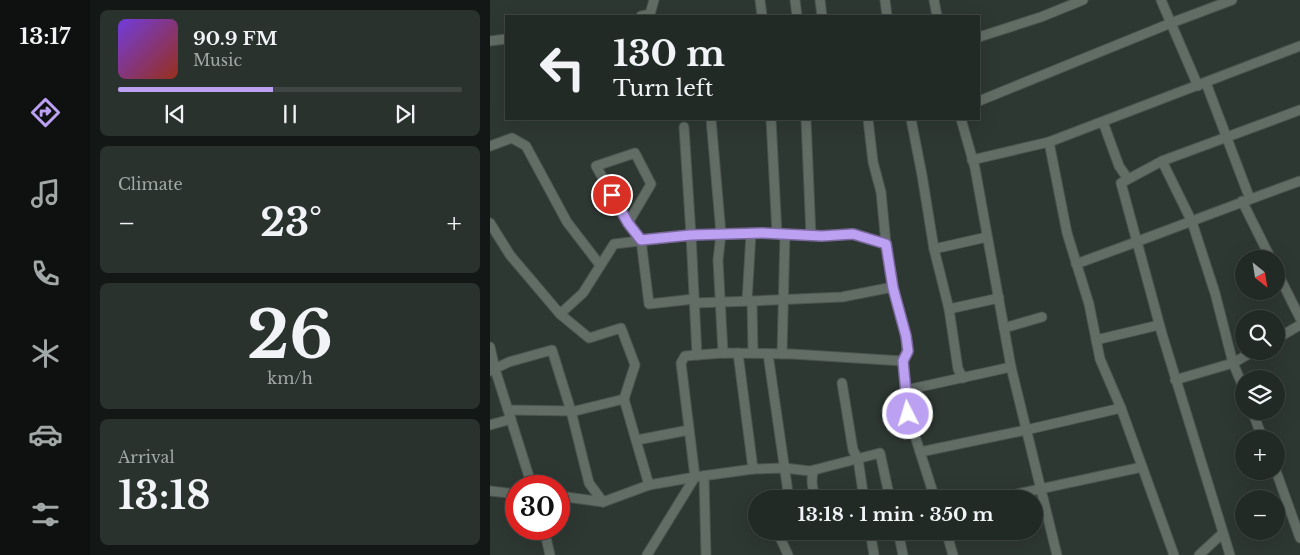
<!DOCTYPE html>
<meta charset="utf-8">
<style>
:root{--surface:#222a26;--page:#2a322e;--text:#f1f3f6;--muted:#a2a7a7;--line:#3f4643;--accent:#bca0f2}
body{margin:0;font-family:"Libre Baskerville",serif;background:var(--page);color:var(--text);height:100vh;display:flex;flex-direction:column;font-size:19px;white-space:nowrap}
*{box-sizing:border-box;margin:0}
p{font-size:16px;color:var(--muted)}
.icon{flex:none;width:28px;height:28px;fill:none;stroke:currentColor;stroke-width:2;stroke-linecap:round;stroke-linejoin:round}
.map{position:relative;flex:1;overflow:hidden}
.side{display:flex;flex-direction:column;gap:10px;padding:10px;background:#131715;width:400px}
.side>*{flex:none}
.guide{position:absolute;left:15px;top:15px;width:475px;height:105px;border-radius:0px;box-shadow:0 5px 20px #0002,0 0 0 1px var(--line);background:#222a26;color:var(--text);overflow:hidden}
.needle{width:32px;rotate:150deg}
.tools{position:absolute;left:745px;top:250px;display:grid;gap:10px}
.tools a{display:grid;place-items:center;width:50px;height:50px;border-radius:50%;background:var(--surface);box-shadow:0 5px 20px #0002,0 0 0 1px var(--line);font-size:25px}
.speed{position:absolute;left:15px;top:475px;display:flex;gap:10px;font-size:25px;font-weight:700;text-align:center}
.speed>*{display:grid;place-content:center;width:65px;height:65px;border-radius:50%;background:var(--surface);box-shadow:0 5px 20px #0002,0 0 0 1px var(--line);line-height:1}
.speed .limit{border:8px solid #d22;background:#fff;color:#111}
.pin{position:absolute;display:grid;place-items:center;width:42px;height:42px;color:#fff;margin:-21px;border:2px solid #fff;border-radius:50%;box-shadow:0 1px 5px #0007}
.me{position:absolute;width:55px;margin:-28px;rotate:355deg;stroke-linejoin:round;filter:drop-shadow(0 0 4px #0008)}
.turn{display:flex;align-items:center;gap:18px;height:105px;padding:0 25px;font-size:22px}
.turn .icon{width:65px;height:65px;stroke-width:2.5}
.turn b{display:block;font-size:35px;line-height:42px}
.big{font-size:38px;font-weight:700;line-height:1.1}
.side .card{flex:1;display:flex;flex-direction:column;justify-content:center;gap:8px;min-width:0;padding:0 18px;border-radius:8px;background:var(--page)}
.side .dial{align-items:center;gap:0}
.dial b{font-size:65px;line-height:1}
.song{display:flex;align-items:center;gap:15px}
.cover{width:60px;height:60px;border-radius:8px;background:linear-gradient(135deg,hsl(260 70% 55%),hsl(10 70% 35%))}
.played{height:5px;border-radius:2px;background:linear-gradient(90deg,var(--accent) 45%,var(--line) 45%)}
.keys{display:flex;justify-content:space-around;direction:ltr}
.heat{display:flex;justify-content:space-between;align-items:center;font-size:28px;direction:ltr}
.trip{position:absolute;left:258px;top:490px;width:295px;height:50px;border-radius:25px;background:var(--surface);box-shadow:0 5px 20px #0002,0 0 0 1px var(--line);font-weight:700;line-height:50px;text-align:center}
main{display:flex;flex:1;min-height:0}
.dock{display:flex;flex-direction:column;width:90px;justify-content:space-around;align-items:center;background:#0e110f;color:var(--muted)}
.dock .icon{width:35px;height:35px}
.dock .selected{color:var(--accent)}
.dock b{font-size:22px;color:var(--text)}
.map>svg:first-child{display:block}
</style>
<main>
<nav class="dock">
<b>13:17</b>
<svg class="icon selected" aria-label="directions" viewBox="0 0 24 24"><path d="M12 3l9 9-9 9-9-9zM9 14v-3h6M13 9l2 2-2 2"/></svg>
<svg class="icon" aria-label="music" viewBox="0 0 24 24"><path d="M9 18V5l10-2v13"/><circle cx="6" cy="18" r="3"/><circle cx="16" cy="16" r="3"/></svg>
<svg class="icon" aria-label="phone" viewBox="0 0 24 24"><path d="M5 4h4l2 5-3 2q2 4 5 5l2-3 5 2v4C11 20 4 13 5 4z"/></svg>
<svg class="icon" aria-label="climate" viewBox="0 0 24 24"><path d="M12 3v18M4 7l16 10M4 17L20 7"/></svg>
<svg class="icon" aria-label="car" viewBox="0 0 24 24"><path d="M5 17H2v-5l4-1 3-4h7l3 4 3 1v5h-3M9 17h6M6 11h13"/><circle cx="7" cy="17" r="2"/><circle cx="17" cy="17" r="2"/></svg>
<svg class="icon" aria-label="filters" viewBox="0 0 24 24"><path d="M4 7h16M4 17h16"/><circle cx="9" cy="7" r="2"/><circle cx="15" cy="17" r="2"/></svg>
</nav>
<section class="side">
<div class="card">
<div class="song"><i class="cover"></i><div><b>90.9 FM</b><p>Music</p></div></div>
<div class="played"></div>
<div class="keys"><svg class="icon" aria-label="previous" viewBox="0 0 24 24"><path d="M18 5L8 12l10 7zM5 5v14"/></svg><svg class="icon" aria-label="pause" viewBox="0 0 24 24"><path d="M8 5v14M16 5v14"/></svg><svg class="icon" aria-label="next" viewBox="0 0 24 24"><path d="M6 5l10 7-10 7zM19 5v14"/></svg></div>
</div>
<div class="card"><p>Climate</p>
<div class="heat"><a>−</a><b class="big">23°</b><a>+</a></div>
</div>
<div class="card dial"><b>26</b><p>km/h</p></div>
<div class="card"><p>Arrival</p><b class="big">13:18</b></div>
</section>
<div class="map">
<svg width="810" height="555" viewBox="0 0 810 555">
<rect width="100%" height="100%" fill="#2e3832"/>
<g fill="none" stroke-linecap="round" stroke-linejoin="round">
<defs>
<g id="minor">
<polyline points="270,0 272,16"/>
<polyline points="305,0 307,16"/>
<polyline points="330,0 332,16"/>
<polyline points="395,0 397,16"/>
<polyline points="444,0 447,16"/>
<polyline points="671,0 708,86"/>
<polyline points="151,16 160,14 164,0"/>
<polyline points="489,37 551,17 593,0"/>
<polyline points="0,41 16,39"/>
<polyline points="716,83 760,199"/>
<polyline points="489,101 681,23 742,0"/>
<polyline points="221,119 231,234 228,260 233,353"/>
<polyline points="281,119 287,234"/>
<polyline points="316,119 321,236"/>
<polyline points="378,119 383,162 391,192 396,244"/>
<polyline points="421,119 432,175 444,249 459,309 468,369 473,378"/>
<polyline points="471,119 485,168 521,367 567,555"/>
<polyline points="613,122 629,166 638,179"/>
<polyline points="194,127 201,235 207,355"/>
<polyline points="0,146 22,138 36,146 77,222 110,265"/>
<polyline points="482,160 559,142"/>
<polyline points="672,161 631,183 672,334 740,555"/>
<polyline points="752,201 781,259"/>
<polyline points="0,223 20,255 70,314 93,293 124,244 201,235 272,233 331,236 363,234 396,244 403,287 416,336 417,351 413,361 418,414 445,499"/>
<polyline points="138,223 106,166 145,153 161,184 138,223 151,240 159,304 204,299"/>
<polyline points="444,249 497,237"/>
<path d="M586,264c75,-27 149,-56 224,-83"/>
<polyline points="786,270 810,318"/>
<polyline points="257,301 261,233"/>
<polyline points="262,301 263,353"/>
<polyline points="205,303 262,301 352,297 403,287"/>
<polyline points="459,309 509,298"/>
<polyline points="514,328 552,317"/>
<polyline points="786,339 810,325"/>
<polyline points="606,340 669,325"/>
<polyline points="0,347 5,369 42,486"/>
<polyline points="248,353 263,469 294,468 320,471 390,453 400,499"/>
<polyline points="278,354 299,499"/>
<polyline points="292,354 295,234"/>
<polyline points="0,371 19,362 62,350 81,411 99,483 113,502 159,485"/>
<polyline points="685,380 743,363 764,351"/>
<polyline points="352,383 363,450 368,459 374,499"/>
<polyline points="754,389 743,363 725,293 702,222 672,161 810,110"/>
<polyline points="416,390 521,367"/>
<polyline points="134,399 159,485 205,477 157,555"/>
<polyline points="18,410 85,411 134,399 145,365 131,328 99,338 70,314"/>
<polyline points="762,411 773,439"/>
<polyline points="0,425 21,419"/>
<polyline points="147,440 199,430"/>
<polyline points="430,452 536,430 631,408"/>
<polyline points="263,469 205,477 191,363 195,356 233,353 302,354 413,361"/>
<path d="M324,470c-4,9 -1,19 1,29"/>
<polyline points="786,471 810,538"/>
<polyline points="214,476 216,555"/>
<polyline points="0,491 26,494"/>
<polyline points="69,496 113,502"/>
<polyline points="504,499 652,467"/>
<polyline points="54,529 60,555"/>
<polyline points="294,531 289,535 298,555"/>
<polyline points="380,531 384,555"/>
<polyline points="408,531 413,555"/>
<polyline points="456,531 463,555"/>
<polyline points="684,555 631,408 610,359 599,304 577,233 559,142 810,46"/>
<polyline points="709,555 733,533"/>
</g>
</defs>
<use href="#minor" stroke="#4c5450" stroke-width="11"/>
<use href="#minor" stroke="#626d66" stroke-width="9"/>
</g>
<g fill="none" stroke-linecap="round" stroke-linejoin="round">
<defs>
<polyline id="route" points="122,195 138,223 151,240 201,235 272,233 332,236 363,234 396,244 403,288 416,336 418,351 413,361 418,414"/>
</defs>
<use href="#route" stroke="#7a689d" stroke-width="12"/>
<use href="#route" stroke="#bca0f2" stroke-width="9"/>
</g>
</svg>
<div class="tools">
<a><svg class="needle" viewBox="-14 -14 28 28"><path d="M0-13l5 13h-10z" fill="#e53935"/><path d="M0 13l5-13h-10z" fill="#a2a7a7"/></svg></a>
<a><svg class="icon" aria-label="search" viewBox="0 0 24 24"><circle cx="10" cy="10" r="6"/><path d="M15 15l6 6"/></svg></a>
<a><svg class="icon" aria-label="layers" viewBox="0 0 24 24"><path d="M12 4l9 5-9 5-9-5zM3 14l9 5 9-5"/></svg></a>
<a>+</a>
<a>−</a>
</div>
<div class="speed"><div class="limit">30</div></div>
<div class="pin" style="left:122px;top:195px;background:#d93025"><svg class="icon" aria-label="arrive" viewBox="0 0 24 24"><path d="M6 21V4h12l-3 4 3 4H6"/></svg></div>
<svg class="me" style="left:418px;top:414px" viewBox="-20 -20 40 40"><circle r="17" fill="#bca0f2" stroke="#fff" stroke-width="3"/><path d="M0-11L8 9 0 5-8 9z" fill="#fff"/></svg>
<div class="trip">13:18 · 1 min · 350 m</div>
<div class="guide">
<div class="turn"><svg class="icon" aria-label="left" viewBox="0 0 24 24"><path d="M17 20v-9H6M10 6l-5 5 5 5"/></svg><div><b>130 m</b>Turn left</div></div>
</div>
</div>
</main>
